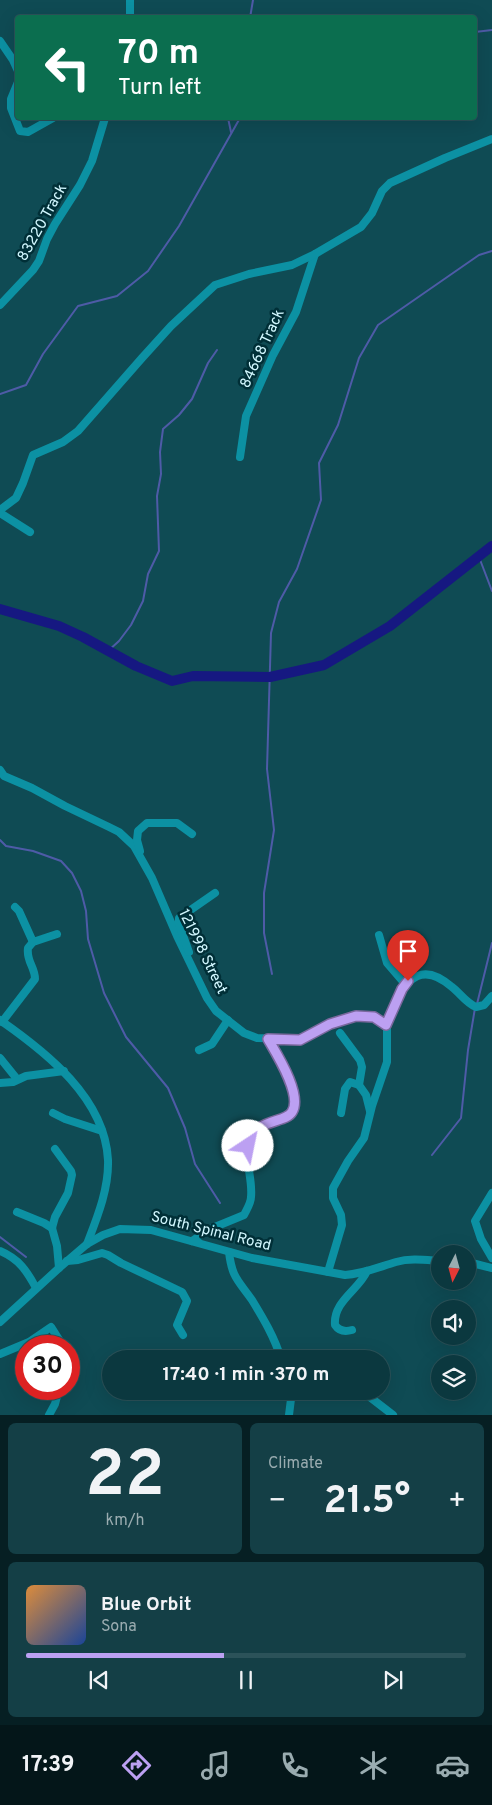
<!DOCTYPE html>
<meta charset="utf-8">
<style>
:root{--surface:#0b383f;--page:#143f46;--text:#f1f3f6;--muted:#9aacb0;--line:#2b5259;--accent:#bca0f2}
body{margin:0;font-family:Overpass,sans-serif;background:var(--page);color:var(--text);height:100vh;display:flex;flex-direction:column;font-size:19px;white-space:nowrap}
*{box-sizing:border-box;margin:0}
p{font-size:16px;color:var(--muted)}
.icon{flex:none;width:28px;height:28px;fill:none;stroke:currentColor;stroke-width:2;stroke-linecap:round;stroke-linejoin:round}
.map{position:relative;height:1415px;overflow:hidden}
.panel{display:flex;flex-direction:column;gap:8px;padding:8px;background:#061f23;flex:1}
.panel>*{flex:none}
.hud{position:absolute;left:15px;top:15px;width:462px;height:105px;border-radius:5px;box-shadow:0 5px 20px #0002,0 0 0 1px var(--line);background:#0b6e4f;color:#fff;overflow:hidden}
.needle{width:32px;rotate:186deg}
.controls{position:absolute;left:431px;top:1245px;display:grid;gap:10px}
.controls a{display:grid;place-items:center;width:45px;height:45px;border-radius:50%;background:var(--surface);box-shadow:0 5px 20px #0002,0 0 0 1px var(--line);font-size:25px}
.speed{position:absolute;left:15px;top:1335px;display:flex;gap:10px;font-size:25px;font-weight:700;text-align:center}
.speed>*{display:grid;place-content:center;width:65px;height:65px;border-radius:50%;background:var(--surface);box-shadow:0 5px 20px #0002,0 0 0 1px var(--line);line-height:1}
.speed .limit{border:8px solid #d22;background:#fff;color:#111}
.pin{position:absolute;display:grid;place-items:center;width:42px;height:42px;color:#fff;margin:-51px -21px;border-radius:50% 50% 50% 0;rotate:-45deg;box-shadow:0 0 5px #0007}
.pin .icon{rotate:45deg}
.me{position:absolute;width:55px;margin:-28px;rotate:34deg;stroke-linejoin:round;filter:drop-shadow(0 0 4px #0008)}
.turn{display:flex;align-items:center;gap:18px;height:105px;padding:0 20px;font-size:22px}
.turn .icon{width:65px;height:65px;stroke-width:2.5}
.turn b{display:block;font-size:35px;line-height:42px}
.big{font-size:38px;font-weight:700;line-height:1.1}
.panel .card{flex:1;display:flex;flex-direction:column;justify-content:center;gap:8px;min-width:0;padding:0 18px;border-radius:8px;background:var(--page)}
.panel .dial{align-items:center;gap:0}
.dial b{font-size:65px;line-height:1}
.song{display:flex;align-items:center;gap:15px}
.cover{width:60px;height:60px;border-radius:8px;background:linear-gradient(135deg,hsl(30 70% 55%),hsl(220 70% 35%))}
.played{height:5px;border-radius:2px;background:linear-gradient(90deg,var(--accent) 45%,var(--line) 45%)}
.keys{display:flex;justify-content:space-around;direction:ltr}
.heat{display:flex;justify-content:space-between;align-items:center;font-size:28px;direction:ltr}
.panel .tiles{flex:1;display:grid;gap:8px;grid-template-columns:1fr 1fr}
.card:last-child{grid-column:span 2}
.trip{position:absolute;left:102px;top:1350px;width:288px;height:50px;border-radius:25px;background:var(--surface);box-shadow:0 5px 20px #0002,0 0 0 1px var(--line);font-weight:700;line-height:50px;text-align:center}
.tabs{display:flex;height:80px;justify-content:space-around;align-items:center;background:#041619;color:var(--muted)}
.tabs .icon{width:35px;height:35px}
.tabs .selected{color:var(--accent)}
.tabs b{font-size:22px;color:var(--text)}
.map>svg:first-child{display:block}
</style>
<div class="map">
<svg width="492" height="1415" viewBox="0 0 492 1415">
<rect width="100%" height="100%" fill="#0f4b54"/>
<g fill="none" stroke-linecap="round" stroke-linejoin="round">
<g stroke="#4e5ba7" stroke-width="2">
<polyline points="250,18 253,0"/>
<polyline points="475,32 492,30"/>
<polyline points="228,118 231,132"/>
<polyline points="0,394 26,385 43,354 78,306 117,296 148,271 179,226 240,118"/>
<polyline points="479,557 492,591"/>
<polyline points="108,651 119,641 131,625 143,601 148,574 159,551 157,496 161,474 160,452 163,429 179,415 192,399 208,363 217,350"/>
<polyline points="0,840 6,846 33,851 61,861 72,873 81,891 86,911 88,939 104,993 126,1037 168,1088 185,1128 195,1164 220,1203"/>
<polyline points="272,974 264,933 264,893 274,830 267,769 271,633 279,602 297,569 321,500 319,463 338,425 359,358 378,325 479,255 492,251"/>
<polyline points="477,1004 492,943"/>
<polyline points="432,1155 461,1118 468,1050 475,1008"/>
<polyline points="0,1237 26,1257"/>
</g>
<polyline stroke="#161881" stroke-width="10" points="0,609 59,626 83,637 136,666 172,681 193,676 270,677 324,665 390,626 492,546"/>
<g stroke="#0c91a3" stroke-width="8">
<polyline points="130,18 130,0"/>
<polyline points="0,41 13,60 18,71"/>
<polyline points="18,82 11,99 11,108 20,131 28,132 53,118"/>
<polyline points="0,305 33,270 39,261 47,239 55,224 80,185 92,161 105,118"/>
<polyline points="240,457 246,416 273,355 296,312 315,254"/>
<polyline points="0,510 16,498 23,483 33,455 63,442 78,431 142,358 171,326 215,285 249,274 292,265 315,254 361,227 372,213 382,191 390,183 445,158 492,139"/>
<polyline points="0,513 30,532"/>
<polyline points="0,770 4,776 32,788 65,806 109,827 119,832 134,846 152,878 177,936 207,998 216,1011 244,1033 257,1038 300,1039 330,1024 356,1016 374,1017 387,1025 387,1062 372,1106 364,1138 348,1161 333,1188 333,1198 341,1215 342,1225 328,1272"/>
<polyline points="140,851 137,840 138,831 147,823 177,823 192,834"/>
<polyline points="15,907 19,911 33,942"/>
<polyline points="379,935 387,963 405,984"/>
<polyline points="189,952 179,924 179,918 215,893"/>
<path d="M0,1020c46,32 105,78 108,140 1,29 -11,58 -21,84"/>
<path d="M2,1022l33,-43c0,-12 -9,-18 -7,-31l5,-6 24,-8"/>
<path d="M387,1025c12,-31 26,-72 65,-38 8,6 14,16 24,20l8,-2 8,-9"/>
<polyline points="340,1033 360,1060 362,1067 359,1085 366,1095 370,1111"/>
<polyline points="199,1050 212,1044 228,1020"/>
<polyline points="0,1058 17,1079"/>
<polyline points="0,1083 13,1082 26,1076 64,1071"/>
<polyline points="53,1113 65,1119 102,1131"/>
<polyline points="341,1113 345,1089 350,1082 359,1085"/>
<polyline points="55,1149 71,1171 72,1175 68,1193 55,1217 52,1228 57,1246 59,1268"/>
<polyline points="492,1193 475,1221 481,1239 492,1258"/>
<polyline points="17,1212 44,1223 52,1228"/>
<path d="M192,1241l18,-12 34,-14c3,-6 7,-12 7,-18 2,-18 -7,-36 -2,-54 7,-24 32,-19 42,-30 13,-15 -15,-61 -24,-74"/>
<path d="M0,1251c19,8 27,20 36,37"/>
<path d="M229,1252c3,26 9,28 23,48 11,18 23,38 29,59"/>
<polyline points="67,1261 78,1260 102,1253 108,1255 121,1263 182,1292 187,1301 177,1325 183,1335"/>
<polyline points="468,1262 492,1268"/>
<path d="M0,1322l59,-54 28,-24 16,-9 17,-6 31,1 101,28 93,17c18,-1 34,-8 51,-13 14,-4 29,-2 44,-1"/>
<path d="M352,1330c-7,2 -13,1 -17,-5 -2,-24 24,-35 32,-54"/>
<polyline points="0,1354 29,1342 51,1327 63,1346"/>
<polyline points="362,1391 393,1415"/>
<polyline points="49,1415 55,1404 59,1389"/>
<polyline points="289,1415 292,1391"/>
</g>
</g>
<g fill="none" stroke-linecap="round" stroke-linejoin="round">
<defs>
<path id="route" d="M248,1146c7,-29 37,-22 44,-34 11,-17 -16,-59 -24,-73l32,1 30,-16 26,-8 18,1 12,8 16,-36 6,-8"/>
</defs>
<use href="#route" stroke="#7a689d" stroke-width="12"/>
<use href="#route" stroke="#bca0f2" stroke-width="9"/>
</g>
<g text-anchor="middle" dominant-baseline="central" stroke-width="5" stroke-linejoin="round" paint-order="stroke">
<g font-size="15" fill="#d2f8ff" stroke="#002f37">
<text transform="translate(43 223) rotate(-61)">83220 Track</text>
<text transform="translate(263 349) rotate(-65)">84668 Track</text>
<text transform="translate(202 952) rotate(64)">121998 Street</text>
<text transform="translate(211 1232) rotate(14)">South Spinal Road</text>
</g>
</g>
</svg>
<div class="controls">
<a><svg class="needle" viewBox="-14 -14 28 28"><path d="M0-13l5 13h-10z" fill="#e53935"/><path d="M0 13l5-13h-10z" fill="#9aacb0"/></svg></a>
<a><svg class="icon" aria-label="sound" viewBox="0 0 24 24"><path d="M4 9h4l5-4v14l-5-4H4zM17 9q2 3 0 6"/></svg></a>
<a><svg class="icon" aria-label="layers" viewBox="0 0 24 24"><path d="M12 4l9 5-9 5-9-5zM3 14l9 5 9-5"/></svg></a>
</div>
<div class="speed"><div class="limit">30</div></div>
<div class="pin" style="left:408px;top:981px;background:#d93025"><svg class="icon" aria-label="arrive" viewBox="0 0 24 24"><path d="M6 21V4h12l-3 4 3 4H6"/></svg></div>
<svg class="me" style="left:248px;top:1146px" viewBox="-20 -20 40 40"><circle r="19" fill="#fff"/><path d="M0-13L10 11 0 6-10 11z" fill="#bca0f2"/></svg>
<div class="trip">17:40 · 1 min · 370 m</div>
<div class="hud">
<div class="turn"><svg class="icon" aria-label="left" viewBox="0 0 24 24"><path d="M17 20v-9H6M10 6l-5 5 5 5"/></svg><div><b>70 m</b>Turn left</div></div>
</div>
</div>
<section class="panel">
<div class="tiles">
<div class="card dial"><b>22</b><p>km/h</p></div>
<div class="card"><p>Climate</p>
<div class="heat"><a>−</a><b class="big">21.5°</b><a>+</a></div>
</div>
<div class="card">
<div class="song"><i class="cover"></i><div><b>Blue Orbit</b><p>Sona</p></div></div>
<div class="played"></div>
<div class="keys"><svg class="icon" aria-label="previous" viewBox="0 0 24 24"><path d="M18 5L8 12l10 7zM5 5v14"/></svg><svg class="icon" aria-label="pause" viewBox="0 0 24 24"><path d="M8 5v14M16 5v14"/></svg><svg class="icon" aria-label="next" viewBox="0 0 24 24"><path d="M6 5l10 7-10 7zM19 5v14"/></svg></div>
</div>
</div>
</section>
<nav class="tabs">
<b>17:39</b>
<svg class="icon selected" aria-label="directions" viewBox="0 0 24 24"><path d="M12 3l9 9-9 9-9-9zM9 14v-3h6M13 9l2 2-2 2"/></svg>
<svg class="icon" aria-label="music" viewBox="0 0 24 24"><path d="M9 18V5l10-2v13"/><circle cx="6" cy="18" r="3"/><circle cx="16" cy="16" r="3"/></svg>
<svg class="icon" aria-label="phone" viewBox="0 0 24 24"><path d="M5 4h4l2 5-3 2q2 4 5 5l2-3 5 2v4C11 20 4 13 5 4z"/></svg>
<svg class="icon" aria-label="climate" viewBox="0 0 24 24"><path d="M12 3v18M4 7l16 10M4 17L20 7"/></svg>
<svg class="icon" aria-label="car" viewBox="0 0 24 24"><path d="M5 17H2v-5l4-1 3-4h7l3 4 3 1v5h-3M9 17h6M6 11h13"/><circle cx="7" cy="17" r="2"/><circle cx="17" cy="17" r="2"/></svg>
</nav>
